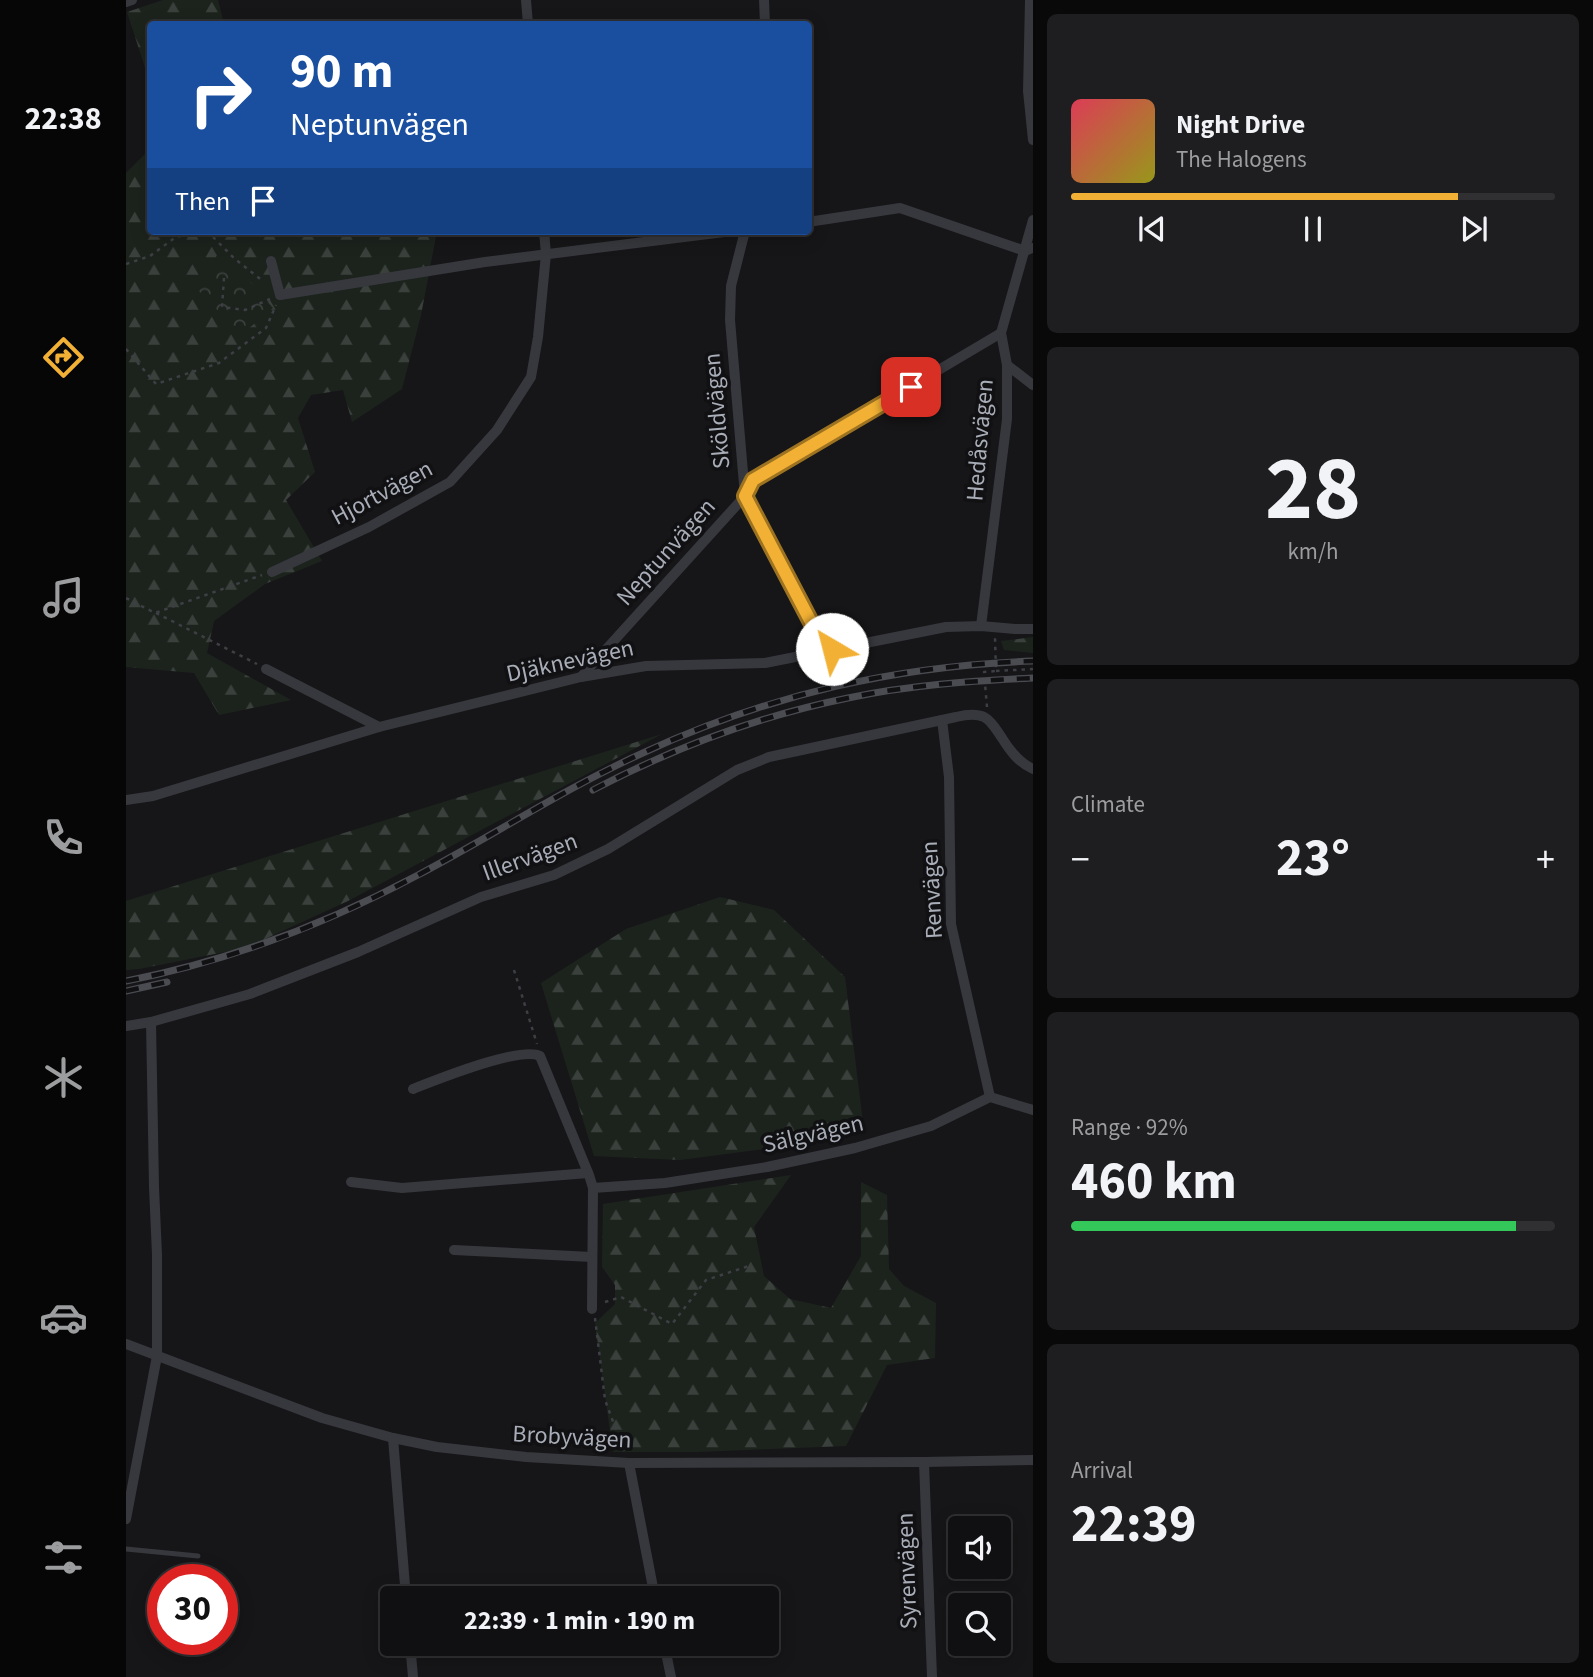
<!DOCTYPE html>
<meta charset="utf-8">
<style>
:root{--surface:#101012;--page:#1e1e20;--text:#f1f3f6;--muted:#9c9d9f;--line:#303032;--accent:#f2b134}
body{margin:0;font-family:"Source Sans 3",sans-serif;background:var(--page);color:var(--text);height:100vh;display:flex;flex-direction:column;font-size:26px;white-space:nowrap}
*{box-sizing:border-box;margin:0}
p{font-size:23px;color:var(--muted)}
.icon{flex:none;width:38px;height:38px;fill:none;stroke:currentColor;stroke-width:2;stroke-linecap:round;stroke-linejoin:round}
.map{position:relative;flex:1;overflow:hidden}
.drawer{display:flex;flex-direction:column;gap:14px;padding:14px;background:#09090a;width:560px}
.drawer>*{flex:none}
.top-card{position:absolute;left:21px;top:21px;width:665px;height:214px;border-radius:7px;box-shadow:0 4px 18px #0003,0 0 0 2px var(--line);background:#1a4fa0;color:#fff;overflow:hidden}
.buttons{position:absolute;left:822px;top:1516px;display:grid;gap:14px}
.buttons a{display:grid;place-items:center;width:63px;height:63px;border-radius:7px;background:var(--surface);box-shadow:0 4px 18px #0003,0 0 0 2px var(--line);font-size:35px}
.speed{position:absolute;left:21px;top:1564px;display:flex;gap:14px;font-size:35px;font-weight:700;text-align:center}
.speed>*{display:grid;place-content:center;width:91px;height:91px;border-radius:50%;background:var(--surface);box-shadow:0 4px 18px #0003,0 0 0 2px var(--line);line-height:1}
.speed .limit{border:10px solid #d22;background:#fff;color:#111}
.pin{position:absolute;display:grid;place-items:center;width:60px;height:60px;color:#fff;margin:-30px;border-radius:14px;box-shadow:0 4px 10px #0006}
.me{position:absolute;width:77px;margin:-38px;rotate:323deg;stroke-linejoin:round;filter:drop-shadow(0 0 5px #0008)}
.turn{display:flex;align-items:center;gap:24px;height:147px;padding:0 28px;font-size:32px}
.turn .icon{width:91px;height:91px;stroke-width:2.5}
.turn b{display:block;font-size:49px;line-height:60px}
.then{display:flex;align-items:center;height:66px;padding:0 28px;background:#0003;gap:14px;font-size:26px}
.big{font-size:52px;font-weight:700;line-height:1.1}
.drawer .tile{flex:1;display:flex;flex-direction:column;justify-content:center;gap:10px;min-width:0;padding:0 24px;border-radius:10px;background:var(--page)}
.drawer .dial{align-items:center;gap:0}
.dial b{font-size:91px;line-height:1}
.song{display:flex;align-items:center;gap:21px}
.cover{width:84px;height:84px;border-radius:10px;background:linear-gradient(135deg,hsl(350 70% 55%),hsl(60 70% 35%))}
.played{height:7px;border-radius:4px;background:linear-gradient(90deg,var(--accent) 80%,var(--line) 80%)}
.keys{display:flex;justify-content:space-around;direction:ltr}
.heat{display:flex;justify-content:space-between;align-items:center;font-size:38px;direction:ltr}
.charge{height:10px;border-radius:5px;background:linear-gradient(90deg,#34c759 92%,var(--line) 0)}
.trip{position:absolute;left:254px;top:1586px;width:399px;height:70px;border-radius:7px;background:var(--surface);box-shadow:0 4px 18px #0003,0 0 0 2px var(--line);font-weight:700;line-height:70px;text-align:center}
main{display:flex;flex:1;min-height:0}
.menu{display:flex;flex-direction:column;width:126px;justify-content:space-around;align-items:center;background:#060607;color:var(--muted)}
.menu .icon{width:49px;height:49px}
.menu .current{color:var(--accent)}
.menu b{font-size:32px;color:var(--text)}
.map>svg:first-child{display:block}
</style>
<main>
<nav class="menu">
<b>22:38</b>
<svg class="icon current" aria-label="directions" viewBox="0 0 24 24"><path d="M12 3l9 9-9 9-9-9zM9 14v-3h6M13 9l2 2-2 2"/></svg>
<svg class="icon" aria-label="music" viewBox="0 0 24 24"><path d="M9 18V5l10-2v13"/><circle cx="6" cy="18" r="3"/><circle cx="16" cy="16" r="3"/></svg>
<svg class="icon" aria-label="phone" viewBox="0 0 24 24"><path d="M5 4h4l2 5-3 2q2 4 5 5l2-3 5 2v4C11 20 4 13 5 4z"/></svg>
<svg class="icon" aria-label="climate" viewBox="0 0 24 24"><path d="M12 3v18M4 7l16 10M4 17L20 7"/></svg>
<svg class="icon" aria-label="car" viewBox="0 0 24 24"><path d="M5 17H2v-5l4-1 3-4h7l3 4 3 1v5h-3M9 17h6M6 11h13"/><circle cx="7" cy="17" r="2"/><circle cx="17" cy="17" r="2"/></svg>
<svg class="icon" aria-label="filters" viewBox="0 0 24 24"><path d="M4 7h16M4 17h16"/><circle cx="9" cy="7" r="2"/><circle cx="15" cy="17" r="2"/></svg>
</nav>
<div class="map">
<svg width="907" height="1677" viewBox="0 0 907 1677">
<defs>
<pattern id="forest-firs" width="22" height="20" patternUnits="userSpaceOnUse" patternTransform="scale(1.75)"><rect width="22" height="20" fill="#1c231d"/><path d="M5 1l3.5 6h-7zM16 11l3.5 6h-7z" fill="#3a403c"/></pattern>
<pattern id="park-crowns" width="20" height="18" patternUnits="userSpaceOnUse" patternTransform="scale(1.75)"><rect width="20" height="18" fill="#1c231d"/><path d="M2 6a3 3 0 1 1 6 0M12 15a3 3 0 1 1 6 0" fill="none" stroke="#3a403c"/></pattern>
</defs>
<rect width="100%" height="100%" fill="#161618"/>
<g fill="url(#forest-firs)">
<polygon points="37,0 92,0 98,24 24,24 24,83 1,12"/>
<polygon points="24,149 24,231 311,231 295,315 276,389 226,422 217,390 185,395 172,418 189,472 160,500 196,561 139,584 88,621 81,653 165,700 93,715 68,673 0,667 0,173"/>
<polygon points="907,637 907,653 878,650 875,641"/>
<polygon points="536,734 222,901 119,948 13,969 0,970 0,901"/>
<polygon points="594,897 648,910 719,977 737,1123 654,1147 554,1160 468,1156 415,983 500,929"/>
<polygon points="665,1175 628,1227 638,1276 664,1299 705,1308 735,1256 735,1182 761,1195 763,1269 778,1286 810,1303 809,1358 761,1365 720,1446 570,1452 487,1452 469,1323 489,1304 489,1285 476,1267 477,1204"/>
</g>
<polygon fill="url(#park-crowns)" points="95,249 147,308 115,335 70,288"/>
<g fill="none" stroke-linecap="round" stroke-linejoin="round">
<g stroke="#3d3f44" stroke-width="2.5" stroke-dasharray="3.5 5" stroke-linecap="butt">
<polyline points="81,231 109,259 138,282"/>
<polyline points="0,264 24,256 50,237 74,231"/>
<polyline points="98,278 96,307 119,310 144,299"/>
<polyline points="0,349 30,384 93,363 140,328 150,305"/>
<polyline points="0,598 29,613 136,575"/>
<polyline points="30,613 131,664"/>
<polyline points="870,671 907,669"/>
<polyline points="861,707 858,672 870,671 869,637"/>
<polyline points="388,970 411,1044"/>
<polyline points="479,1302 495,1297 546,1324 580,1280 626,1265"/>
<polyline points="469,1318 479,1400 498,1451"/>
</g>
<polyline stroke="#37383d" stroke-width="5" points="0,1549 72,1556"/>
<g stroke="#37383d" stroke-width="10">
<polyline points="400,0 402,24"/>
<polyline points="638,0 639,24"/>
<polyline points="904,0 902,91 907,140"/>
<polyline points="0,2 6,0"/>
<polyline points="682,222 774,208 899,251 906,248"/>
<polyline points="619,231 605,286 604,320 619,496 686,624 706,649"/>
<polyline points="145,261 154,295 359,262 606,231"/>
<polyline points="881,365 907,385"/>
<polyline points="146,572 243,527 324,482 371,430 405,377 412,337 420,254 418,231"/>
<polyline points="855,626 881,419 881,365 875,333 907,220"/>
<polyline points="140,669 253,727"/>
<polyline points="455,677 619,496 627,480 875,333"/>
<polyline points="816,720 823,777 825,924 864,1097"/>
<polyline points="0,800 27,796 253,727 455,677 520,666 639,663 820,627 855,626 889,629 907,629"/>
<path d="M0,1026l25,-4 99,-28 108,-42 123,-55 73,-22 54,-26 129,-79 32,-13 187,-40c8,-2 20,-4 28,0 8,4 13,14 18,21 8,13 17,25 31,31"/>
<path d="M287,1089c23,-9 107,-43 127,-33l49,119 4,13 -1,121"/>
<polyline points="225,1182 276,1188 462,1173"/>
<polyline points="467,1188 539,1183 641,1167 729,1148 805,1126 864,1097 907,1110"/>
<polyline points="328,1250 466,1257"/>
<polyline points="0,1344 196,1418 267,1438 311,1447 400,1457 503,1463 798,1462 907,1460"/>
<polyline points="267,1438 280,1598"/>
<polyline points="798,1462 806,1677"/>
<polyline points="503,1463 529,1598"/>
<polyline points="0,1519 31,1356 31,1255 28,1187 25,1022"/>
<polyline points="284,1643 287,1677"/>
<polyline points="538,1643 545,1677"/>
</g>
<defs>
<g id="rail">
<path d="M467,790c80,-42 166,-74 255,-92 61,-13 123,-17 185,-20"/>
<path d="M0,981c104,-20 198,-56 292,-106 76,-40 149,-88 227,-123 126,-58 250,-86 388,-91"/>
<polyline points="0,991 41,982"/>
</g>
</defs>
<use href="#rail" stroke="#4a4c52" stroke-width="7"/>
<use href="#rail" stroke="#111113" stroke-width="4.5" stroke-dasharray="13" stroke-linecap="butt"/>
</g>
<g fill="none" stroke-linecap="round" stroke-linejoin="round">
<defs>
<polyline id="route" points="706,649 686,624 619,496 627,480 785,387"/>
</defs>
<use href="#route" stroke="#9d7322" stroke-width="18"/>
<use href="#route" stroke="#f2b134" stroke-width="12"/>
</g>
<g text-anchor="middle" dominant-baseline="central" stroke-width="7" stroke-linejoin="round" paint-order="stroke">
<g font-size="24" fill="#a8adb8" stroke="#111113">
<text transform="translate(591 411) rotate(-95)">Sköldvägen</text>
<text transform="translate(854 440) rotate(-85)">Hedåsvägen</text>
<text transform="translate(256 493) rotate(-28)">Hjortvägen</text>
<text transform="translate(540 552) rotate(-48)">Neptunvägen</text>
<text transform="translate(444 661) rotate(-12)">Djäknevägen</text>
<text transform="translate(404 857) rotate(-20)">Illervägen</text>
<text transform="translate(806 890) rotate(-93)">Renvägen</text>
<text transform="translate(687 1134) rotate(-13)">Sälgvägen</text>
<text transform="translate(446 1437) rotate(3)">Brobyvägen</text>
<text transform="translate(781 1571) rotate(-92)">Syrenvägen</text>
</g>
</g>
</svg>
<div class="buttons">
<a><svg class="icon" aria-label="sound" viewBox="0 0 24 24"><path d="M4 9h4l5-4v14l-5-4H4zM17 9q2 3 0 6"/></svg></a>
<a><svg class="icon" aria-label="search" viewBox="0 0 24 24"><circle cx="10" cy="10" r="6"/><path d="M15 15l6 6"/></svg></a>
</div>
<div class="speed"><div class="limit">30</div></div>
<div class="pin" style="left:785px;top:387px;background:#d93025"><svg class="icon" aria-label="arrive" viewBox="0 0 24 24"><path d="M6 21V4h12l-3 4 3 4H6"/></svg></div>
<svg class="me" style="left:706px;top:649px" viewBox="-20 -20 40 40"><circle r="19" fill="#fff"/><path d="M0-13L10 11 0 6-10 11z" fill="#f2b134"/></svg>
<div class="trip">22:39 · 1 min · 190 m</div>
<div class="top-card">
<div class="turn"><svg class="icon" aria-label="right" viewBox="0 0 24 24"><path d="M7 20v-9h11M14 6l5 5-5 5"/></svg><div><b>90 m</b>Neptunvägen</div></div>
<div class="then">Then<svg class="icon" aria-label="arrive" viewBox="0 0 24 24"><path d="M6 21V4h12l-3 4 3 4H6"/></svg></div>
</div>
</div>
<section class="drawer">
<div class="tile">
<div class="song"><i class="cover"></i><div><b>Night Drive</b><p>The Halogens</p></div></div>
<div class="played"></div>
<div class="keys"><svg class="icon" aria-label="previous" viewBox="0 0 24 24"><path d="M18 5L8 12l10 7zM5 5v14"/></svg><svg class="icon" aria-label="pause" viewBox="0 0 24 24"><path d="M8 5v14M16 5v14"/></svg><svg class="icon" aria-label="next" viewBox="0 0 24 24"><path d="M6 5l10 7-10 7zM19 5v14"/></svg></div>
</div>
<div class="tile dial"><b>28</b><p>km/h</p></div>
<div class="tile"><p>Climate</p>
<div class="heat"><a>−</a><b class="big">23°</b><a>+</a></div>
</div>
<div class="tile"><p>Range · 92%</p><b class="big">460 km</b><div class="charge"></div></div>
<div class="tile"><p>Arrival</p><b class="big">22:39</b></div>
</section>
</main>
